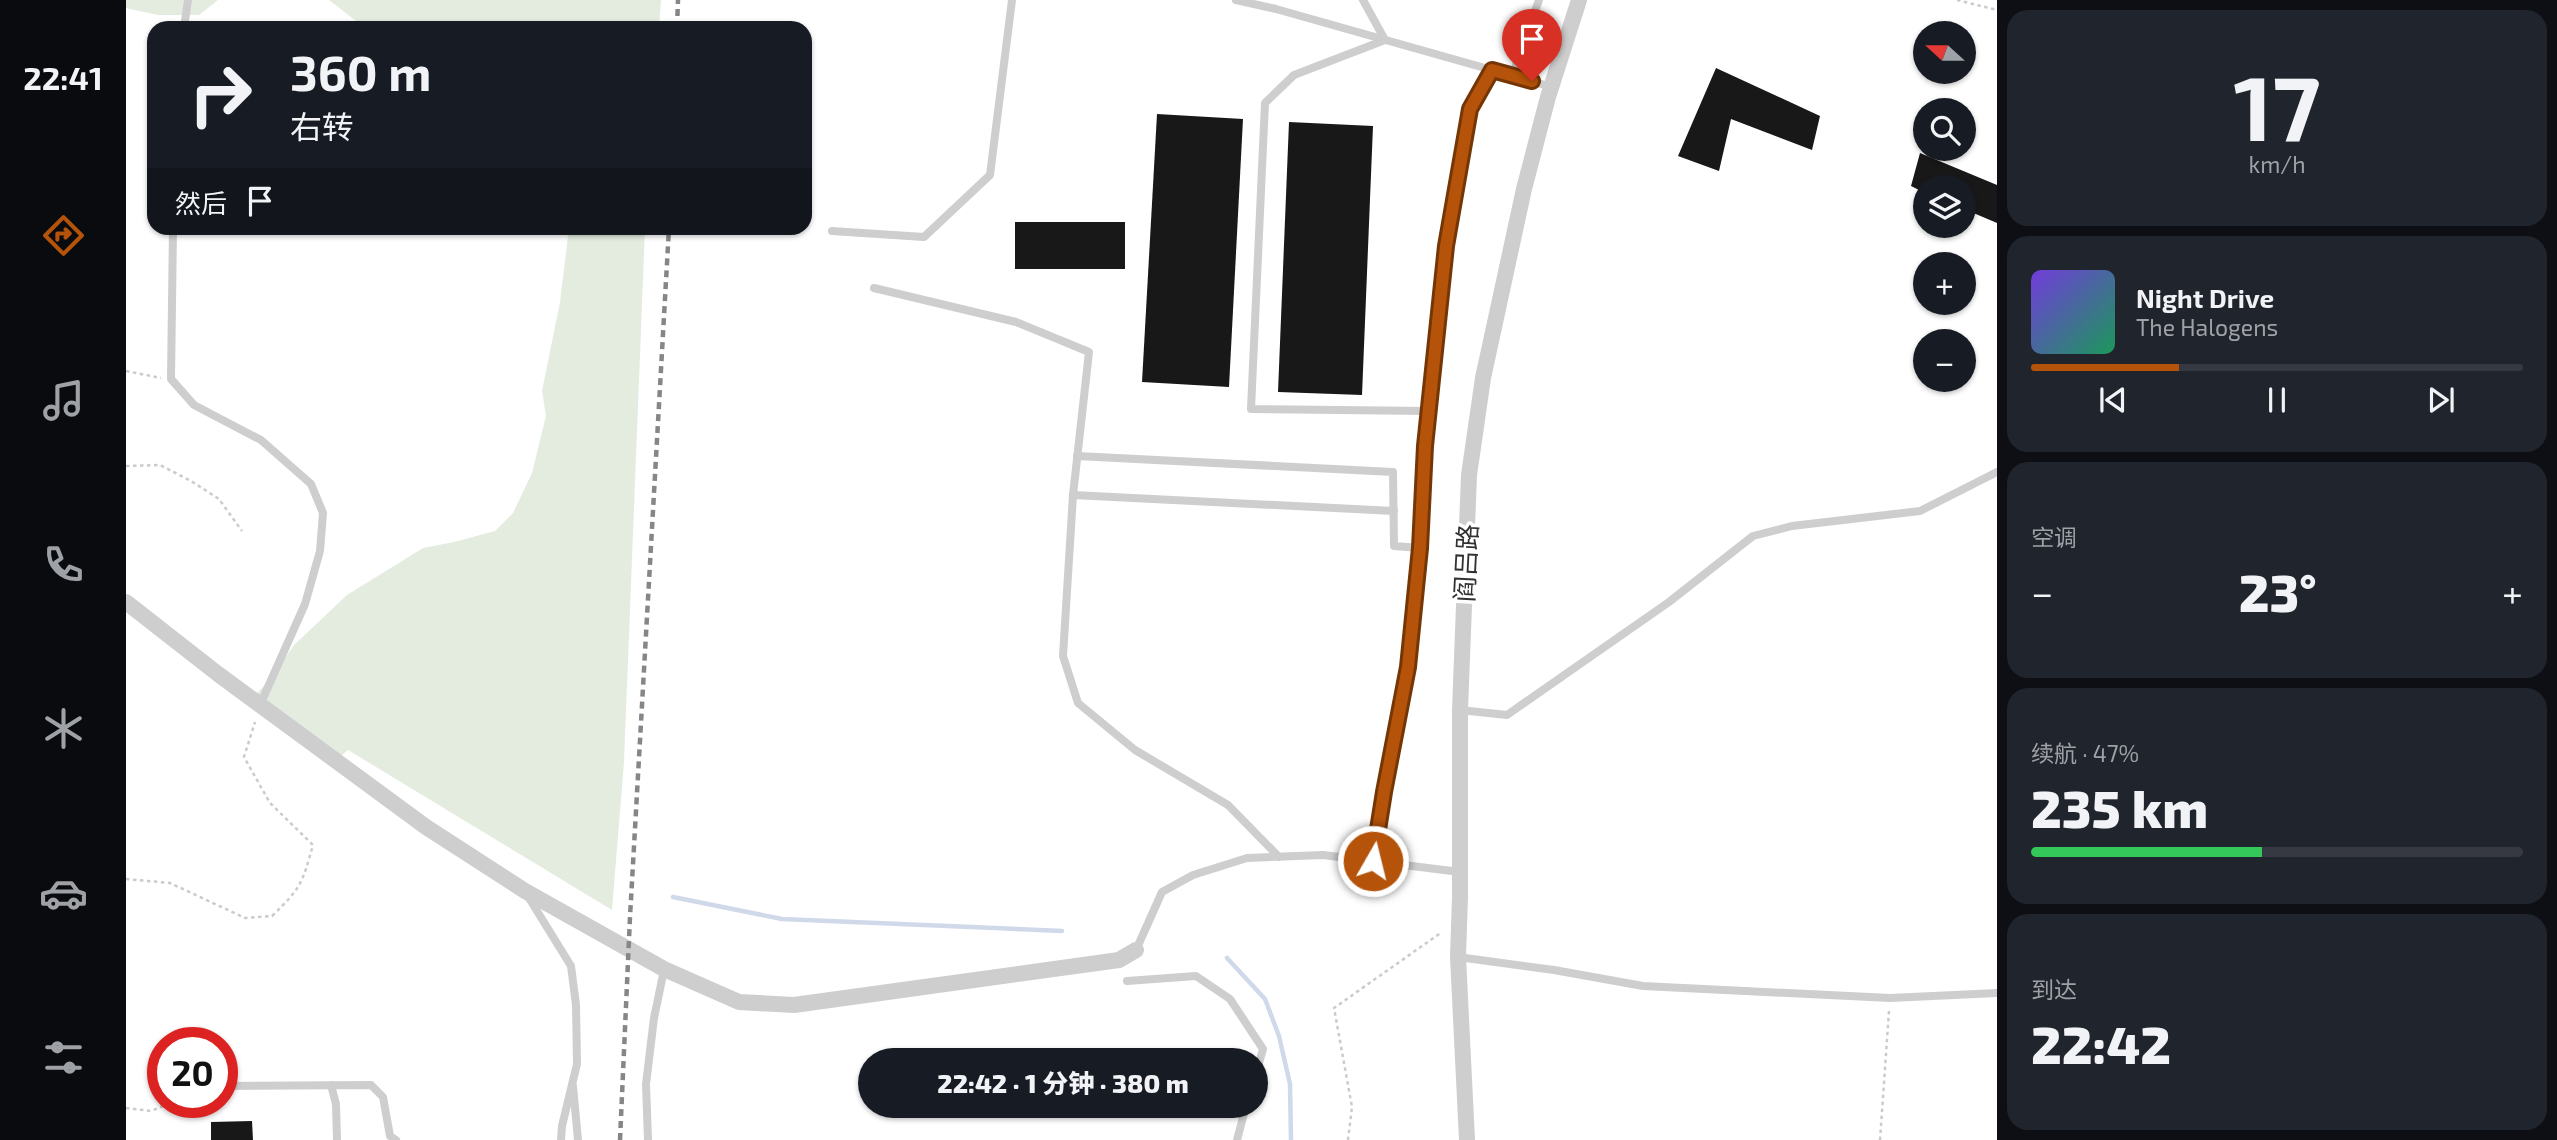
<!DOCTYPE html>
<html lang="zh">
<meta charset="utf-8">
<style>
:root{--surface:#171b24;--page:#20242c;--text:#f1f3f6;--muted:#9ea1a6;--line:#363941;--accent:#b45309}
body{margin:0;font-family:"Exo 2","Noto Sans SC",sans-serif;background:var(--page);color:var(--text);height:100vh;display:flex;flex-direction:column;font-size:26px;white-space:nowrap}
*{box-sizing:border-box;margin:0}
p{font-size:23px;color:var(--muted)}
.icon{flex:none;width:38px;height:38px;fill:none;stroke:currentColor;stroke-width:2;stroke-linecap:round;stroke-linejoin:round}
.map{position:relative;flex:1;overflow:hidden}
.details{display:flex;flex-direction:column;gap:10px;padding:10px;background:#0d0f14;width:560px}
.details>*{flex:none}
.guide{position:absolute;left:21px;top:21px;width:665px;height:214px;border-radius:21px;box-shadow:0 2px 5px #0004;background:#171b24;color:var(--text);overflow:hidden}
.needle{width:46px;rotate:291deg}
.fabs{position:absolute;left:1787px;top:21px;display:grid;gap:14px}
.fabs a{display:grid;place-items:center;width:63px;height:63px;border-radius:50%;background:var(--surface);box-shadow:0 2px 5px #0004;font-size:35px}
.speed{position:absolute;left:21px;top:1027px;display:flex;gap:14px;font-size:35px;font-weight:700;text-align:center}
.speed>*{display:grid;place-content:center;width:91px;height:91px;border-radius:50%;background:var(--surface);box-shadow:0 2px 5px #0004;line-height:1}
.speed .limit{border:10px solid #d22;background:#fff;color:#111}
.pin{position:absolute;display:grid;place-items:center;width:60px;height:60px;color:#fff;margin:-72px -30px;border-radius:50% 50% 50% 0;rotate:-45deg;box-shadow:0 0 7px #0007}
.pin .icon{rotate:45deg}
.me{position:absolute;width:77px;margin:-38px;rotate:8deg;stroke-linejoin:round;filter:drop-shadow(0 0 5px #0008)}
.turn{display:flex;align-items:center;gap:24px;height:147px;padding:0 28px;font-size:32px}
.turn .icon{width:91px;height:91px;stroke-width:2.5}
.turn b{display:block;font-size:49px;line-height:60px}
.then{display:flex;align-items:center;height:66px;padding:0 28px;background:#0003;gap:14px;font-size:26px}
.big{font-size:52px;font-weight:800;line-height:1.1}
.details .widget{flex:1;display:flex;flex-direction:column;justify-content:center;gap:10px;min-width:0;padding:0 24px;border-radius:21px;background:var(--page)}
.details .dial{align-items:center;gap:0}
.dial b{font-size:91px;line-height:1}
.song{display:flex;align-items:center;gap:21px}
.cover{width:84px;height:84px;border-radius:10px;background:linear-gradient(135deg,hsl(260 70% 55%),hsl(150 70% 35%))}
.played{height:7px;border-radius:4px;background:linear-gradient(90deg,var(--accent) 30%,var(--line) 30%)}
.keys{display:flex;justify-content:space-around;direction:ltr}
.heat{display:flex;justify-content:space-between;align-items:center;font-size:38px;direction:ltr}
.charge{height:10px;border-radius:5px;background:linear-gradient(90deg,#34c759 47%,var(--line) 0)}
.trip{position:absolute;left:732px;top:1048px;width:410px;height:70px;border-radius:35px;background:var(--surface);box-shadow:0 2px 5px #0004;font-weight:800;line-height:70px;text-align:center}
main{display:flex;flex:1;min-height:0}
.menu{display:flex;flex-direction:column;width:126px;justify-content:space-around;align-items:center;background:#090b0e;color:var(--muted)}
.menu .icon{width:49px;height:49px}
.menu .selected{color:var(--accent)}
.menu b{font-size:32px;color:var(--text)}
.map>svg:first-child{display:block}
</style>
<main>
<nav class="menu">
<b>22:41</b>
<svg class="icon selected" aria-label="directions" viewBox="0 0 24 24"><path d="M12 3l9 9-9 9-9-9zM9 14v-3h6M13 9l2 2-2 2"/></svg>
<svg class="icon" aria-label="music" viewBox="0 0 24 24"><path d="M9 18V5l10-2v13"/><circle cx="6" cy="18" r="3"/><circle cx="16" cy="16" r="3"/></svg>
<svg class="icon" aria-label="phone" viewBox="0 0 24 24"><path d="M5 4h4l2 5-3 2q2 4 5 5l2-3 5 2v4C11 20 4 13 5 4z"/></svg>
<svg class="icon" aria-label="climate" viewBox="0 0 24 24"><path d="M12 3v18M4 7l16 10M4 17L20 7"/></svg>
<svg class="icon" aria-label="car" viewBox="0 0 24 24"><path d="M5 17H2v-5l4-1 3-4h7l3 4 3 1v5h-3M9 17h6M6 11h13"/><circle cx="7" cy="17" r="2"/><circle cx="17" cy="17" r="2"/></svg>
<svg class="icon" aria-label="filters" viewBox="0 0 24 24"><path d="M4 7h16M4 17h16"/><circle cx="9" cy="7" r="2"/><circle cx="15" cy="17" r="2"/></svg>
</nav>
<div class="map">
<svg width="1871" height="1140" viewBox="0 0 1871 1140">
<rect width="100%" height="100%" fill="#fff"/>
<g fill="#e4ece0">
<polygon points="0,0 92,0 73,15 32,15 4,9 0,8"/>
<polygon points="203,0 535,0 533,28 239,28"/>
<polygon points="443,228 519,228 498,762 486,910 222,750 207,763 121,704 146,677 168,645 221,595 297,548 328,542 369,531 387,513 406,473 420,416 416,391 434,302"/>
</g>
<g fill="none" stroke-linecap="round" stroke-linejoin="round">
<g stroke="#cfd9e9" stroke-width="4.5">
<polyline points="547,897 656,919 936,931"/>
<polyline points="1101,958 1139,999 1153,1036 1164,1084 1165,1140"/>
</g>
</g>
<g fill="#181818">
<polygon points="1590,68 1694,116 1686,150 1605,119 1593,171 1552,156"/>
<polygon points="1031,114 1117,119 1103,387 1016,382"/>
<polygon points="1163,122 1247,126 1236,395 1152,392"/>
<polygon points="1794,153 1871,185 1871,223 1838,209 1838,187 1799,187 1799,193 1785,186"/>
<rect x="889" y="222" width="110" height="47"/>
<polygon points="126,1121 127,1140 85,1140 85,1122"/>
</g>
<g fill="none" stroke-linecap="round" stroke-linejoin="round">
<g stroke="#cbcbcb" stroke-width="2.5" stroke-dasharray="3.5 3.5" stroke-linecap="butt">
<polyline points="1831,0 1871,10"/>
<polyline points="0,371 35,378"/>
<polyline points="0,466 34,465 65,481 93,499 116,531"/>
<path d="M0,879l44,4 75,35 27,-2c29,-28 30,-32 41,-71l-43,-42 -26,-46 11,-35"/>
<polyline points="0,1108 25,1111 47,1102"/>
<polyline points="1222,1140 1226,1107 1208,1008 1316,932"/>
<polyline points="1754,1140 1763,1011"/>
</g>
<g stroke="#cecece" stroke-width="8">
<polyline points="1110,0 1150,9 1426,87"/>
<polyline points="1237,0 1259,40 1168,75 1139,103 1125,409 1303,411"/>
<polyline points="58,28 62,0"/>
<polyline points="1386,76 1413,0"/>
<polyline points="47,228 45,379 68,405 135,440 185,484 197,513 194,551 179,604 134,705"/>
<polyline points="706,231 798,237 864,175 886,0"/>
<polyline points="748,288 890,322 963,352 947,495 937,656 952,703 1009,750 1102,805 1153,857"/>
<polyline points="951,456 1267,472 1268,546 1294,548"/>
<polyline points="947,495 1268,511"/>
<polyline points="1334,710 1381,715 1543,602 1627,536 1666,526 1794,511 1871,472"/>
<polyline points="1247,861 1257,792 1282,668 1294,548 1299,446 1320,246 1344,109 1365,70"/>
<polyline points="403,898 445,966 450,1005 451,1064 436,1126 435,1140"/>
<polyline points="1010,950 1036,892 1067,875 1121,858 1197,855 1334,872"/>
<polyline points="1332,957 1428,970 1517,986 1764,998 1871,993"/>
<polyline points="1001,981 1070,976 1104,999 1137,1049 1129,1077"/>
<polyline points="205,1085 210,1104 211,1140"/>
<polyline points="96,1086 245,1085 257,1097 264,1136 270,1140"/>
<polyline points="447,1086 452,1140"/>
<polyline points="522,1140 520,1084 528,1018 538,970"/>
<polyline points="1111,1140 1120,1106"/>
</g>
<g stroke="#cecece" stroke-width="16">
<polyline points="0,602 92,674 300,827 399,891 538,969 613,1002 668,1005 993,960 1010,950"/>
<polyline points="1341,1140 1332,957 1334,897 1334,710 1343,475 1357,378 1398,189 1422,97 1453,0"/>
</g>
<g stroke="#868686" stroke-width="4.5" stroke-dasharray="7 5" stroke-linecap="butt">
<polyline points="551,28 552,0"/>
<polyline points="494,1140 504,917 543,228"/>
</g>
</g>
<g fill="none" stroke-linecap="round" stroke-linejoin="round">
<defs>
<polyline id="route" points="1247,861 1258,792 1282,667 1294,548 1299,446 1320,246 1344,109 1366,70 1406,81"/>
</defs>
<use href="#route" stroke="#753606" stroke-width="18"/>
<use href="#route" stroke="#b45309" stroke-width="12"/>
</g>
<g text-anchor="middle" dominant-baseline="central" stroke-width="7" stroke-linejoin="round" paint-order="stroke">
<g font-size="26" fill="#313131" stroke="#fff">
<text transform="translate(1339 563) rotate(-87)">阎吕路</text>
</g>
</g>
</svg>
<div class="fabs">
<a><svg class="needle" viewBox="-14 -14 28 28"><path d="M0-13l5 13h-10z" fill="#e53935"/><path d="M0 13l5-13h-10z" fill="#9ea1a6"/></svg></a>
<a><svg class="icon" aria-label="search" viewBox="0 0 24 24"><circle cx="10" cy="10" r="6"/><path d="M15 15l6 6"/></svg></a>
<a><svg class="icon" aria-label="layers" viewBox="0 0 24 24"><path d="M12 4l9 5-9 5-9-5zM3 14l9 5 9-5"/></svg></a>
<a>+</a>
<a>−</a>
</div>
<div class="speed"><div class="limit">20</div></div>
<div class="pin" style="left:1406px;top:81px;background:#d93025"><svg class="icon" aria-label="arrive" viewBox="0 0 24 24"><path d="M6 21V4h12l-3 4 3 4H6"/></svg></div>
<svg class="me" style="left:1247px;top:861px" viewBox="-20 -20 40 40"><circle r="17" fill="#b45309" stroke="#fff" stroke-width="3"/><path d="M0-11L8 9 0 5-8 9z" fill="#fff"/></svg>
<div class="trip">22:42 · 1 分钟 · 380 m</div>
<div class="guide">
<div class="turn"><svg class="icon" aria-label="right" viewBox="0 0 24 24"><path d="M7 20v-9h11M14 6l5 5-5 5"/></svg><div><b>360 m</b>右转</div></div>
<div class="then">然后<svg class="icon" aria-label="arrive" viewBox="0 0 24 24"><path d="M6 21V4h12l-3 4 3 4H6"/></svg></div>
</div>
</div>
<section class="details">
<div class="widget dial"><b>17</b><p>km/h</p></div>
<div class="widget">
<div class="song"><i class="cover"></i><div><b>Night Drive</b><p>The Halogens</p></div></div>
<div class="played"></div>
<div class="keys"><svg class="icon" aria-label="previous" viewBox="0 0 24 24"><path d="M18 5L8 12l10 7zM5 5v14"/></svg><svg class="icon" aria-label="pause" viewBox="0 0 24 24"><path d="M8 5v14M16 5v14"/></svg><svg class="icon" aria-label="next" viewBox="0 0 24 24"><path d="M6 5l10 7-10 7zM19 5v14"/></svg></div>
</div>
<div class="widget"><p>空调</p>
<div class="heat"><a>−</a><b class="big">23°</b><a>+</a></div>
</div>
<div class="widget"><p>续航 · 47%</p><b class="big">235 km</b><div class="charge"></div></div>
<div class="widget"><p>到达</p><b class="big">22:42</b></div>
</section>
</main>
